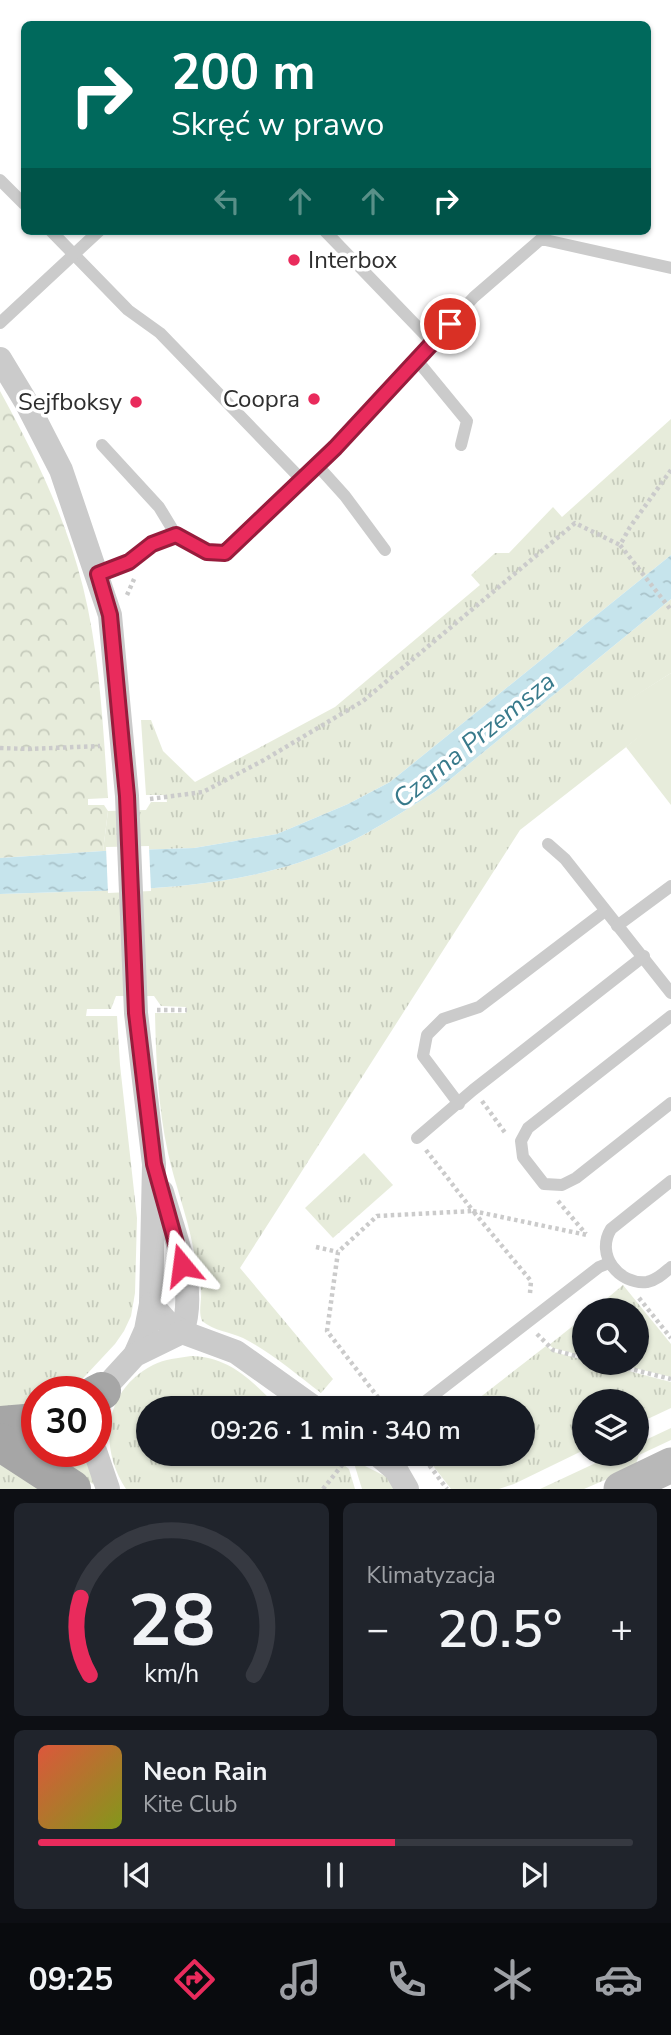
<!DOCTYPE html>
<html lang="pl">
<meta charset="utf-8">
<style>
:root{--surface:#171b24;--page:#20242c;--text:#f1f3f6;--muted:#9ea1a6;--line:#363941;--accent:#e92b5c}
body{margin:0;font-family:"Nunito Sans",sans-serif;background:var(--page);color:var(--text);height:100vh;display:flex;flex-direction:column;font-size:26px;white-space:nowrap}
*{box-sizing:border-box;margin:0}
p{font-size:23px;color:var(--muted)}
.icon{flex:none;width:38px;height:38px;fill:none;stroke:currentColor;stroke-width:2;stroke-linecap:round;stroke-linejoin:round}
.map{position:relative;height:1489px;overflow:hidden}
.panel{display:flex;flex-direction:column;gap:14px;padding:14px;background:#0d0f14;flex:1}
.panel>*{flex:none}
.guide{position:absolute;left:21px;top:21px;width:630px;height:214px;border-radius:10px;box-shadow:0 2px 5px #0004;background:#00695c;color:#fff;overflow:hidden}
.buttons{position:absolute;left:572px;top:1298px;display:grid;gap:14px}
.buttons a{display:grid;place-items:center;width:77px;height:77px;border-radius:50%;background:var(--surface);box-shadow:0 2px 5px #0004;font-size:35px}
.speed{position:absolute;left:21px;top:1376px;display:flex;gap:14px;font-size:35px;font-weight:700;text-align:center}
.speed>*{display:grid;place-content:center;width:91px;height:91px;border-radius:50%;background:var(--surface);box-shadow:0 2px 5px #0004;line-height:1}
.speed .limit{border:10px solid #d22;background:#fff;color:#111}
.pin{position:absolute;display:grid;place-items:center;width:60px;height:60px;color:#fff;margin:-30px;border:4px solid #fff;border-radius:50%;box-shadow:0 2px 7px #0007}
.me{position:absolute;width:77px;margin:-38px;rotate:344deg;stroke-linejoin:round;filter:drop-shadow(0 0 5px #0008)}
.turn{display:flex;align-items:center;gap:24px;height:147px;padding:0 35px;font-size:32px}
.turn .icon{width:91px;height:91px;stroke-width:2.5}
.turn b{display:block;font-size:49px;line-height:60px}
.lanes{display:flex;align-items:center;height:66px;padding:0 35px;background:#0003;justify-content:center;gap:35px;direction:ltr}
.lanes .off{opacity:.35}
.big{font-size:52px;font-weight:600;line-height:1.1}
.panel .widget{flex:1;display:flex;flex-direction:column;justify-content:center;gap:10px;min-width:0;padding:0 24px;border-radius:10px;background:var(--page)}
.panel .dial{align-items:center;gap:0}
.dial svg{height:182px;overflow:visible;fill:none;stroke:var(--line);stroke-width:7;stroke-linecap:round;text-anchor:middle}
.dial text{fill:var(--text);stroke:none}
.song{display:flex;align-items:center;gap:21px}
.cover{width:84px;height:84px;border-radius:10px;background:linear-gradient(135deg,hsl(10 70% 55%),hsl(70 70% 35%))}
.played{height:7px;border-radius:4px;background:linear-gradient(90deg,var(--accent) 60%,var(--line) 60%)}
.keys{display:flex;justify-content:space-around;direction:ltr}
.heat{display:flex;justify-content:space-between;align-items:center;font-size:38px;direction:ltr}
.panel .tiles{flex:1;display:grid;gap:14px;grid-template-columns:1fr 1fr}
.widget:last-child{grid-column:span 2}
.trip{position:absolute;left:136px;top:1396px;width:399px;height:70px;border-radius:35px;background:var(--surface);box-shadow:0 2px 5px #0004;font-weight:600;line-height:70px;text-align:center}
.tab-bar{display:flex;height:112px;justify-content:space-around;align-items:center;background:#090b0e;color:var(--muted)}
.tab-bar .icon{width:49px;height:49px}
.tab-bar .on{color:var(--accent)}
.tab-bar b{font-size:32px;color:var(--text)}
.map>svg:first-child{display:block}
</style>
<div class="map">
<svg width="671" height="1489" viewBox="0 0 671 1489">
<defs>
<pattern id="grass-tufts" width="24" height="20" patternUnits="userSpaceOnUse" patternTransform="scale(1.75)"><rect width="24" height="20" fill="#e7ecdb"/><path d="M3 7l-1-3M5 7V3M7 7l1-3M15 17l-1-3M17 17v-4M19 17l1-3" fill="none" stroke="#c6cbbc"/></pattern>
<pattern id="forest-crowns" width="20" height="18" patternUnits="userSpaceOnUse" patternTransform="scale(1.75)"><rect width="20" height="18" fill="#e7ecdb"/><path d="M2 6a3 3 0 1 1 6 0M12 15a3 3 0 1 1 6 0" fill="none" stroke="#c6cbbc"/></pattern>
<pattern id="water-ripples" width="26" height="14" patternUnits="userSpaceOnUse" patternTransform="scale(1.75)"><rect width="26" height="14" fill="#c6e4ec"/><path d="M2 4q2-2 4 0t4 0M15 11q2-2 4 0t4 0" fill="none" stroke="#aac4cb"/></pattern>
</defs>
<rect width="100%" height="100%" fill="#fff"/>
<g fill="url(#grass-tufts)">
<polygon points="671,419 671,555 390,782 348,804 277,834 194,848 103,851 108,811 146,810 151,802 167,802 166,795 146,795 141,720 151,720 163,751 195,782 335,707 480,585 471,575 495,553 509,553 553,507 562,517"/>
<path d="M671,599v74l-45,29 22,28 -128,100 -280,438 93,111 -12,14c-25,-19 -50,-41 -78,-55 -13,-6 -29,-7 -41,-17 -4,-10 0,-20 -1,-32 -1,-14 -5,-28 -8,-42 -6,-32 -18,-62 -25,-94 -10,-46 -12,-93 -13,-140h31v-6l-25,-1 -7,-10h-38l-5,13h-24l-1,7h31l3,49 17,153 -2,75 -4,23 -7,15 -9,13 -42,45 -36,2v16l-37,2v-515c114,-5 238,1 343,-49 32,-15 63,-35 93,-54z"/>
<polygon points="364,1153 393,1185 333,1238 305,1208"/>
<polygon points="623,1285 671,1344 671,1377 614,1363 637,1363 637,1311 592,1311"/>
<polygon points="584,1317 584,1356 553,1348 549,1345"/>
<polygon points="546,1346 554,1352 584,1360 584,1363 598,1363 671,1382 671,1408 637,1424 637,1402 584,1402 584,1450 514,1484 499,1489 451,1489 424,1454 523,1454 523,1409 465,1409"/>
<path d="M191,1356c40,1 62,26 89,53h-131v45h181l19,15 6,20h-229c-28,-43 -22,-99 27,-124 12,-6 25,-7 38,-9z"/>
<polygon points="671,1428 671,1440 639,1455 635,1467 584,1489 540,1489 615,1454 637,1454 637,1444"/>
<polygon points="37,1451 80,1451 86,1455 98,1487"/>
<polygon points="0,1459 46,1489 0,1489"/>
<polygon points="353,1460 387,1477 396,1489 362,1489"/>
</g>
<path fill="url(#forest-crowns)" d="M0,391c34,62 66,127 83,196 17,69 20,140 25,211l-20,1v6h16l4,6 -5,40 -103,7z"/>
<polygon fill="#e7ecdb" points="671,673 671,805 626,747 647,730 625,702"/>
<path fill="url(#water-ripples)" d="M671,555v44l-235,192c-30,19 -61,39 -93,54 -105,50 -229,44 -343,49v-36l103,-7 91,-3 83,-14 71,-30 42,-22z"/>
<polygon fill="#fff" points="149,846 151,891 108,893 106,847"/>
<g fill="none" stroke-linecap="round" stroke-linejoin="round">
<g stroke="#cbcbcb" stroke-width="4.5" stroke-dasharray="3.5 3.5" stroke-linecap="butt">
<polyline points="671,470 630,527 620,545 671,610"/>
<polyline points="127,595 135,577"/>
<polyline points="0,748 28,749 100,746"/>
<polyline points="150,799 203,792 264,760 363,701 575,523 620,545"/>
<polyline points="157,1010 187,1010"/>
<polyline points="482,1101 506,1134"/>
<polyline points="426,1150 473,1211 587,1235"/>
<polyline points="558,1201 586,1234"/>
<polyline points="316,1247 338,1252"/>
<polyline points="639,1298 671,1338"/>
<polyline points="537,1334 553,1350 584,1358"/>
<polyline points="607,1363 671,1379"/>
<polyline points="387,1409 327,1331 338,1252 377,1216 473,1211 531,1281 530,1293"/>
<polyline points="421,1454 447,1489"/>
<polyline points="323,1489 346,1460"/>
</g>
<g stroke="#cbcbcb" stroke-width="12">
<polyline points="0,180 24,204"/>
<polyline points="51,231 128,310 160,333 301,479"/>
<polyline points="325,231 432,342"/>
<polyline points="0,323 99,231"/>
<polyline points="416,359 467,421 461,445"/>
<polyline points="102,445 159,507 176,535"/>
<polyline points="317,465 345,496 385,550"/>
<polyline points="98,574 129,562 152,544 176,535 207,552 225,553 335,448 474,297 541,239 671,268"/>
<polyline points="548,844 565,859 671,993"/>
<polyline points="617,926 671,886"/>
<polyline points="671,1016 528,1128 521,1141 523,1157 544,1184 562,1185 576,1178 671,1103"/>
<polyline points="459,1104 423,1056 427,1035 443,1019 479,1007 605,911"/>
<polyline points="417,1138 473,1090 644,956"/>
<path d="M671,1181l-60,48c-16,26 8,56 36,53 10,-2 17,-9 24,-15"/>
<polyline points="422,1404 599,1267 609,1263"/>
</g>
<g stroke="#cbcbcb" stroke-width="24">
<polyline points="0,359 26,402 61,470 110,615 127,796 136,1013 154,1164 151,1304 146,1330 135,1355"/>
<path d="M162,1192c12,43 36,96 20,140"/>
<polyline points="151,1304 166,1321 182,1332 236,1352 316,1409"/>
<polyline points="96,1413 102,1391 135,1355 182,1332"/>
<polyline points="95,1451 108,1489"/>
<polyline points="377,1454 396,1470 407,1489"/>
</g>
<polyline stroke="#b8b8b8" stroke-width="35" points="621,1489 671,1465"/>
<g stroke="#a6a6a6" stroke-width="38">
<polyline points="96,1394 102,1391"/>
<polyline points="0,1425 37,1422"/>
<polyline points="0,1442 72,1489"/>
</g>
</g>
<g fill="none" stroke-linecap="round" stroke-linejoin="round">
<defs>
<polyline id="route" points="182,1265 154,1164 136,1013 127,796 122,744 110,615 98,574 129,562 152,544 176,535 207,552 225,553 335,448 450,324"/>
</defs>
<use href="#route" stroke="#971c3c" stroke-width="18"/>
<use href="#route" stroke="#e92b5c" stroke-width="12"/>
</g>
<g fill="#e92b5c" stroke="#fff" stroke-width="2.5">
<circle cx="294" cy="260" r="7"/>
<circle cx="314" cy="399" r="7"/>
<circle cx="136" cy="402" r="7"/>
</g>
<g text-anchor="middle" dominant-baseline="central" stroke-width="7" stroke-linejoin="round" paint-order="stroke">
<g font-size="24" fill="#2e2e2e" stroke="#fff" text-anchor="end">
<text x="308" y="260" text-anchor="start">Interbox</text>
<text x="300" y="399">Coopra</text>
<text x="122" y="402">Sejfboksy</text>
</g>
<g font-size="26" font-style="italic" fill="#387a8b" stroke="#fff">
<text transform="translate(474 740) rotate(-39)">Czarna Przemsza</text>
</g>
</g>
</svg>
<div class="buttons">
<a><svg class="icon" aria-label="search" viewBox="0 0 24 24"><circle cx="10" cy="10" r="6"/><path d="M15 15l6 6"/></svg></a>
<a><svg class="icon" aria-label="layers" viewBox="0 0 24 24"><path d="M12 4l9 5-9 5-9-5zM3 14l9 5 9-5"/></svg></a>
</div>
<div class="speed"><div class="limit">30</div></div>
<div class="pin" style="left:450px;top:324px;background:#d93025"><svg class="icon" aria-label="arrive" viewBox="0 0 24 24"><path d="M6 21V4h12l-3 4 3 4H6"/></svg></div>
<svg class="me" style="left:182px;top:1265px" viewBox="-20 -20 40 40"><path d="M0-17L14 15 0 8-14 15z" fill="#e92b5c" stroke="#fff" stroke-width="4"/></svg>
<div class="trip">09:26 · 1 min · 340 m</div>
<div class="guide">
<div class="turn"><svg class="icon" aria-label="right" viewBox="0 0 24 24"><path d="M7 20v-9h11M14 6l5 5-5 5"/></svg><div><b>200 m</b>Skręć w prawo</div></div>
<div class="lanes"><svg class="icon off" aria-label="left" viewBox="0 0 24 24"><path d="M17 20v-9H6M10 6l-5 5 5 5"/></svg><svg class="icon off" aria-label="ahead" viewBox="0 0 24 24"><path d="M12 20V5M6 11l6-6 6 6"/></svg><svg class="icon off" aria-label="ahead" viewBox="0 0 24 24"><path d="M12 20V5M6 11l6-6 6 6"/></svg><svg class="icon" aria-label="right" viewBox="0 0 24 24"><path d="M7 20v-9h11M14 6l5 5-5 5"/></svg></div>
</div>
</div>
<section class="panel">
<div class="tiles">
<div class="widget dial"><svg viewBox="0 0 100 80">
<path d="M14 69A42 42 0 1 1 86 69"/>
<path d="M14 69A42 42 0 0 1 10 35" stroke="#e92b5c"/>
<text x="50" y="56" font-size="32" font-weight="700">28</text>
<text x="50" y="72" font-size="11">km/h</text>
</svg></div>
<div class="widget"><p>Klimatyzacja</p>
<div class="heat"><a>−</a><b class="big">20.5°</b><a>+</a></div>
</div>
<div class="widget">
<div class="song"><i class="cover"></i><div><b>Neon Rain</b><p>Kite Club</p></div></div>
<div class="played"></div>
<div class="keys"><svg class="icon" aria-label="previous" viewBox="0 0 24 24"><path d="M18 5L8 12l10 7zM5 5v14"/></svg><svg class="icon" aria-label="pause" viewBox="0 0 24 24"><path d="M8 5v14M16 5v14"/></svg><svg class="icon" aria-label="next" viewBox="0 0 24 24"><path d="M6 5l10 7-10 7zM19 5v14"/></svg></div>
</div>
</div>
</section>
<nav class="tab-bar">
<b>09:25</b>
<svg class="icon on" aria-label="directions" viewBox="0 0 24 24"><path d="M12 3l9 9-9 9-9-9zM9 14v-3h6M13 9l2 2-2 2"/></svg>
<svg class="icon" aria-label="music" viewBox="0 0 24 24"><path d="M9 18V5l10-2v13"/><circle cx="6" cy="18" r="3"/><circle cx="16" cy="16" r="3"/></svg>
<svg class="icon" aria-label="phone" viewBox="0 0 24 24"><path d="M5 4h4l2 5-3 2q2 4 5 5l2-3 5 2v4C11 20 4 13 5 4z"/></svg>
<svg class="icon" aria-label="climate" viewBox="0 0 24 24"><path d="M12 3v18M4 7l16 10M4 17L20 7"/></svg>
<svg class="icon" aria-label="car" viewBox="0 0 24 24"><path d="M5 17H2v-5l4-1 3-4h7l3 4 3 1v5h-3M9 17h6M6 11h13"/><circle cx="7" cy="17" r="2"/><circle cx="17" cy="17" r="2"/></svg>
</nav>
